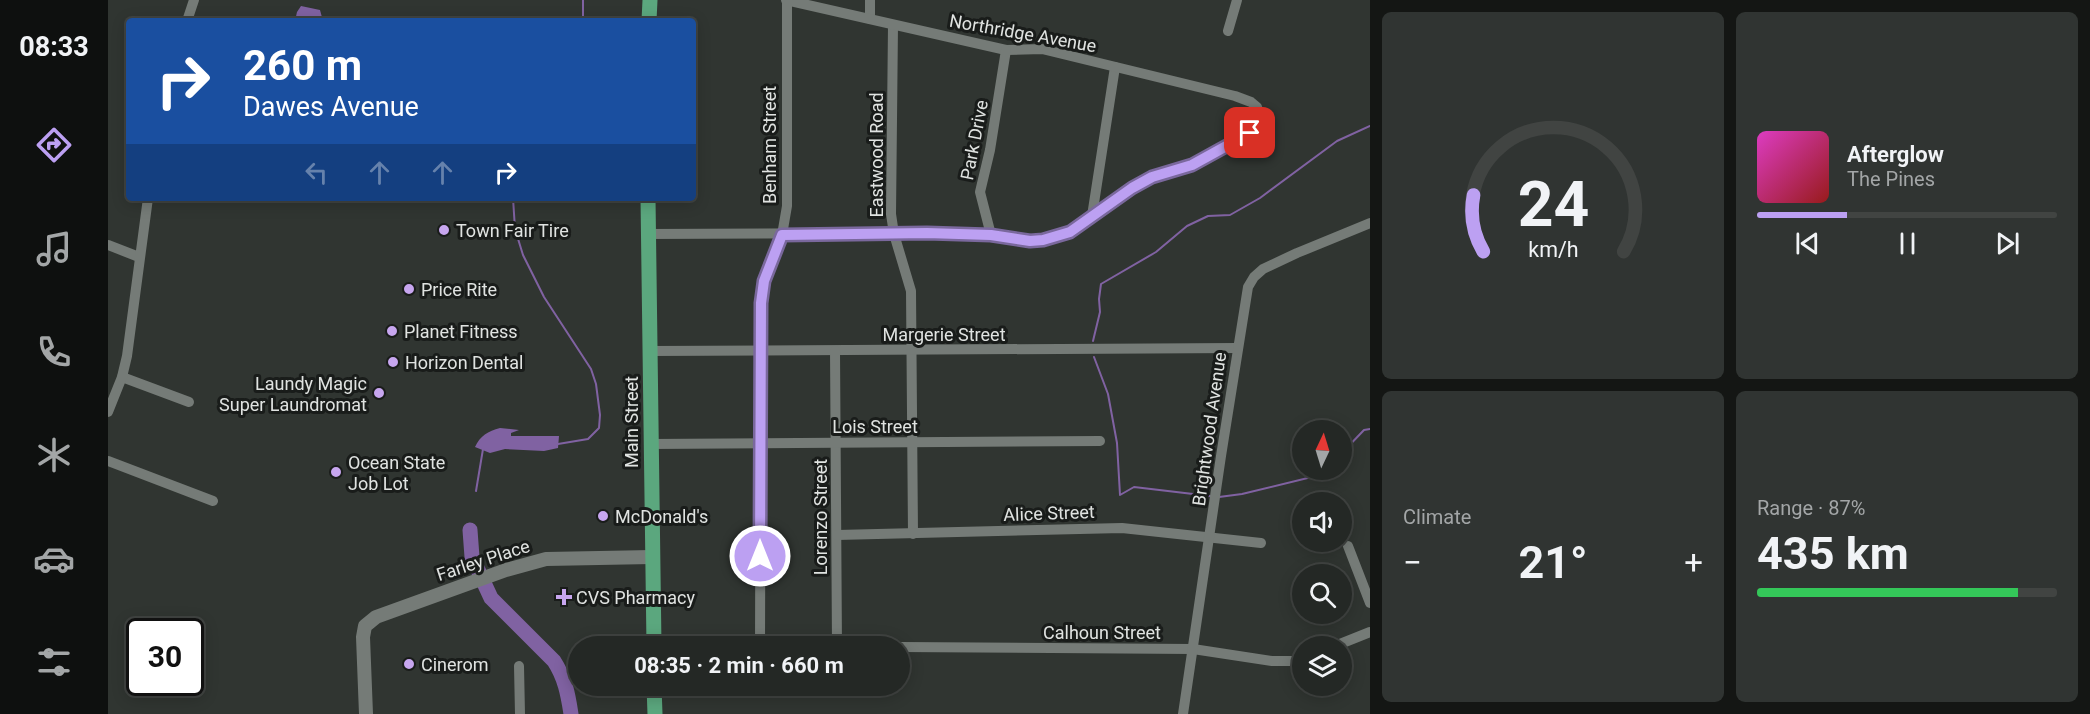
<!DOCTYPE html>
<meta charset="utf-8">
<style>
:root{--surface:#242825;--page:#303432;--text:#f1f3f6;--muted:#a3a6a7;--line:#414442;--accent:#bca0f2}
body{margin:0;font-family:Roboto,sans-serif;background:var(--page);color:var(--text);height:100vh;display:flex;flex-direction:column;font-size:22px;white-space:nowrap}
*{box-sizing:border-box;margin:0}
p{font-size:20px;color:var(--muted)}
.icon{flex:none;width:33px;height:33px;fill:none;stroke:currentColor;stroke-width:2;stroke-linecap:round;stroke-linejoin:round}
.map{position:relative;flex:1;overflow:hidden}
.details{display:flex;flex-direction:column;gap:12px;padding:12px;background:#141614;width:720px}
.details>*{flex:none}
.banner{position:absolute;left:18px;top:18px;width:570px;height:183px;border-radius:6px;box-shadow:0 3px 15px #0003,0 0 0 2px var(--line);background:#1a4fa0;color:#fff;overflow:hidden}
.needle{width:39px;rotate:4deg}
.tools{position:absolute;left:1184px;top:420px;display:grid;gap:12px}
.tools a{display:grid;place-items:center;width:60px;height:60px;border-radius:50%;background:var(--surface);box-shadow:0 3px 15px #0003,0 0 0 2px var(--line);font-size:30px}
.speed{position:absolute;left:18px;top:618px;display:flex;gap:12px;font-size:30px;font-weight:700;text-align:center}
.speed>*{display:grid;place-content:center;width:78px;height:78px;border-radius:50%;background:var(--surface);box-shadow:0 3px 15px #0003,0 0 0 2px var(--line);line-height:1}
.speed .limit{border:3px solid #111;border-radius:9px;background:#fff;color:#111}
.pin{position:absolute;display:grid;place-items:center;width:51px;height:51px;color:#fff;margin:-26px;border-radius:12px;box-shadow:0 3px 9px #0006}
.me{position:absolute;width:66px;margin:-33px;rotate:0deg;stroke-linejoin:round;filter:drop-shadow(0 0 4px #0008)}
.turn{display:flex;align-items:center;gap:21px;height:126px;padding:0 18px;font-size:27px}
.turn .icon{width:78px;height:78px;stroke-width:2.5}
.turn b{display:block;font-size:42px;line-height:51px}
.lanes{display:flex;align-items:center;height:57px;padding:0 18px;background:#0003;justify-content:center;gap:30px;direction:ltr}
.lanes .off{opacity:.35}
.big{font-size:45px;font-weight:700;line-height:1.1}
.details .tile{flex:1;display:flex;flex-direction:column;justify-content:center;gap:9px;min-width:0;padding:0 21px;border-radius:9px;background:var(--page)}
.details .dial{align-items:center;gap:0}
.dial svg{height:156px;overflow:visible;fill:none;stroke:var(--line);stroke-width:7;stroke-linecap:round;text-anchor:middle}
.dial text{fill:var(--text);stroke:none}
.song{display:flex;align-items:center;gap:18px}
.cover{width:72px;height:72px;border-radius:9px;background:linear-gradient(135deg,hsl(310 70% 55%),hsl(0 70% 35%))}
.played{height:6px;border-radius:3px;background:linear-gradient(90deg,var(--accent) 30%,var(--line) 30%)}
.keys{display:flex;justify-content:space-around;direction:ltr}
.heat{display:flex;justify-content:space-between;align-items:center;font-size:33px;direction:ltr}
.charge{height:9px;border-radius:4px;background:linear-gradient(90deg,#34c759 87%,var(--line) 0)}
.details .tiles{flex:1;display:grid;gap:12px;grid-template-columns:repeat(2,1fr)}
.trip{position:absolute;left:460px;top:636px;width:342px;height:60px;border-radius:30px;background:var(--surface);box-shadow:0 3px 15px #0003,0 0 0 2px var(--line);font-weight:700;line-height:60px;text-align:center}
main{display:flex;flex:1;min-height:0}
.dock{display:flex;flex-direction:column;width:108px;justify-content:space-around;align-items:center;background:#0e100f;color:var(--muted)}
.dock .icon{width:42px;height:42px}
.dock .selected{color:var(--accent)}
.dock b{font-size:27px;color:var(--text)}
.map>svg:first-child{display:block}
</style>
<main>
<nav class="dock">
<b>08:33</b>
<svg class="icon selected" aria-label="directions" viewBox="0 0 24 24"><path d="M12 3l9 9-9 9-9-9zM9 14v-3h6M13 9l2 2-2 2"/></svg>
<svg class="icon" aria-label="music" viewBox="0 0 24 24"><path d="M9 18V5l10-2v13"/><circle cx="6" cy="18" r="3"/><circle cx="16" cy="16" r="3"/></svg>
<svg class="icon" aria-label="phone" viewBox="0 0 24 24"><path d="M5 4h4l2 5-3 2q2 4 5 5l2-3 5 2v4C11 20 4 13 5 4z"/></svg>
<svg class="icon" aria-label="climate" viewBox="0 0 24 24"><path d="M12 3v18M4 7l16 10M4 17L20 7"/></svg>
<svg class="icon" aria-label="car" viewBox="0 0 24 24"><path d="M5 17H2v-5l4-1 3-4h7l3 4 3 1v5h-3M9 17h6M6 11h13"/><circle cx="7" cy="17" r="2"/><circle cx="17" cy="17" r="2"/></svg>
<svg class="icon" aria-label="filters" viewBox="0 0 24 24"><path d="M4 7h16M4 17h16"/><circle cx="9" cy="7" r="2"/><circle cx="15" cy="17" r="2"/></svg>
</nav>
<div class="map">
<svg width="1262" height="714" viewBox="0 0 1262 714">
<rect width="100%" height="100%" fill="#303531"/>
<g fill="#8062a2">
<polygon points="193,6 212,10 215,21 187,21 189,12"/>
<path d="M392,428l19,2 -8,3v3h48l-1,12 -14,3 -39,-2 -15,4 -15,-6c5,-11 13,-16 25,-19z"/>
</g>
<g fill="none" stroke-linecap="round" stroke-linejoin="round">
<g stroke="#8062a2" stroke-width="2">
<polyline points="475,21 475,0"/>
<polyline points="405,198 407,229 415,255 436,297 483,369 488,384 492,415 491,428 480,439 450,444"/>
<polyline points="985,341 992,312 991,299 993,284 1048,252 1079,226 1100,216 1122,215 1152,198 1229,141 1262,126"/>
<polyline points="986,357 1000,394 1009,443 1012,495 1026,487 1102,496"/>
<polyline points="1233,454 1256,430 1262,429"/>
<polyline points="368,491 375,449"/>
<polyline points="1111,497 1134,494 1212,475 1217,470"/>
</g>
<path stroke="#8062a2" stroke-width="15" d="M362,530l2,27 19,41 63,63c11,17 14,33 17,53"/>
<g stroke="#757b77" stroke-width="10">
<polyline points="762,19 762,0"/>
<polyline points="79,21 86,0"/>
<polyline points="785,25 783,214 786,234 803,291 805,534"/>
<polyline points="1120,31 1129,0"/>
<polyline points="984,216 1007,67"/>
<polyline points="540,234 819,233 883,235 922,241 935,240 962,232 1025,188 1044,177 1084,165 1142,133 1151,125 1152,116 1149,107 1143,102 1127,96 934,49 898,50 678,0"/>
<polyline points="883,235 872,192 882,150 898,50"/>
<polyline points="0,245 31,257"/>
<polyline points="542,351 1130,348"/>
<polyline points="727,351 729,646"/>
<polyline points="14,377 81,402"/>
<polyline points="0,412 14,377 19,356 40,198"/>
<polyline points="543,444 992,441"/>
<polyline points="0,461 105,501"/>
<polyline points="729,535 1014,528 1153,543"/>
<polyline points="1240,546 1262,603"/>
<polyline points="546,646 753,646"/>
<polyline points="652,646 653,303 656,281 674,235 679,206 679,0"/>
<polyline points="1227,646 1262,632"/>
<polyline points="792,647 1085,649 1164,661 1194,661"/>
<polyline points="411,666 412,714"/>
<polyline points="1075,714 1113,456 1140,287 1146,277 1155,269 1189,253 1262,223"/>
</g>
<polyline stroke="#757b77" stroke-width="14" points="258,714 255,637 257,626 268,617 398,570 438,559 544,557"/>
<g stroke="#5ba77e" stroke-width="15">
<polyline points="541,21 542,0"/>
<polyline points="540,198 546,646"/>
<polyline points="546,686 547,714"/>
</g>
</g>
<g fill="none" stroke-linecap="round" stroke-linejoin="round">
<defs>
<polyline id="route" points="652,556 653,303 656,281 674,235 819,233 883,235 922,241 935,240 962,232 1024,188 1044,177 1084,165 1142,133"/>
</defs>
<use href="#route" stroke="#7a689d" stroke-width="15"/>
<use href="#route" stroke="#bca0f2" stroke-width="10"/>
</g>
<g fill="#c7a6ef" stroke="#191c1a" stroke-width="2">
<circle cx="336" cy="230" r="6"/>
<circle cx="301" cy="289" r="6"/>
<circle cx="284" cy="331" r="6"/>
<circle cx="285" cy="362" r="6"/>
<circle cx="271" cy="393" r="6"/>
<circle cx="228" cy="472" r="6"/>
<circle cx="495" cy="516" r="6"/>
<path d="M453 588h6v6h6v6h-6v6h-6v-6h-6v-6h6z"/>
<circle cx="301" cy="664" r="6"/>
</g>
<g text-anchor="middle" dominant-baseline="central" stroke-width="6" stroke-linejoin="round" paint-order="stroke">
<g font-size="18" fill="#e0e3e1" stroke="#191c1a">
<text transform="translate(915 33) rotate(10)">Northridge Avenue</text>
<text transform="translate(866 140) rotate(-79)">Park Drive</text>
<text transform="translate(661 145) rotate(-90)">Benham Street</text>
<text transform="translate(768 155) rotate(-90)">Eastwood Road</text>
<text x="836" y="334">Margerie Street</text>
<text transform="translate(523 422) rotate(-90)">Main Street</text>
<text x="767" y="426">Lois Street</text>
<text transform="translate(1101 429) rotate(-82)">Brightwood Avenue</text>
<text transform="translate(941 513) rotate(-2)">Alice Street</text>
<text transform="translate(712 517) rotate(-90)">Lorenzo Street</text>
<text transform="translate(375 560) rotate(-18)">Farley Place</text>
<text x="994" y="632">Calhoun Street</text>
</g>
<g font-size="18" fill="#e0e3e1" stroke="#191c1a" text-anchor="start">
<text x="348" y="230">Town Fair Tire</text>
<text x="313" y="289">Price Rite</text>
<text x="296" y="331">Planet Fitness</text>
<text x="297" y="362">Horizon Dental</text>
<text x="259" y="383" text-anchor="end">Laundy Magic<tspan x="259" dy="21">Super Laundromat</tspan></text>
<text x="240" y="462">Ocean State<tspan x="240" dy="21">Job Lot</tspan></text>
<text x="507" y="516">McDonald's</text>
<text x="468" y="597">CVS Pharmacy</text>
<text x="313" y="664">Cinerom</text>
</g>
</g>
</svg>
<div class="tools">
<a><svg class="needle" viewBox="-14 -14 28 28"><path d="M0-13l5 13h-10z" fill="#e53935"/><path d="M0 13l5-13h-10z" fill="#a3a6a7"/></svg></a>
<a><svg class="icon" aria-label="sound" viewBox="0 0 24 24"><path d="M4 9h4l5-4v14l-5-4H4zM17 9q2 3 0 6"/></svg></a>
<a><svg class="icon" aria-label="search" viewBox="0 0 24 24"><circle cx="10" cy="10" r="6"/><path d="M15 15l6 6"/></svg></a>
<a><svg class="icon" aria-label="layers" viewBox="0 0 24 24"><path d="M12 4l9 5-9 5-9-5zM3 14l9 5 9-5"/></svg></a>
</div>
<div class="speed"><div class="limit">30</div></div>
<div class="pin" style="left:1142px;top:133px;background:#d93025"><svg class="icon" aria-label="arrive" viewBox="0 0 24 24"><path d="M6 21V4h12l-3 4 3 4H6"/></svg></div>
<svg class="me" style="left:652px;top:556px" viewBox="-20 -20 40 40"><circle r="17" fill="#bca0f2" stroke="#fff" stroke-width="3"/><path d="M0-11L8 9 0 5-8 9z" fill="#fff"/></svg>
<div class="trip">08:35 · 2 min · 660 m</div>
<div class="banner">
<div class="turn"><svg class="icon" aria-label="right" viewBox="0 0 24 24"><path d="M7 20v-9h11M14 6l5 5-5 5"/></svg><div><b>260 m</b>Dawes Avenue</div></div>
<div class="lanes"><svg class="icon off" aria-label="left" viewBox="0 0 24 24"><path d="M17 20v-9H6M10 6l-5 5 5 5"/></svg><svg class="icon off" aria-label="ahead" viewBox="0 0 24 24"><path d="M12 20V5M6 11l6-6 6 6"/></svg><svg class="icon off" aria-label="ahead" viewBox="0 0 24 24"><path d="M12 20V5M6 11l6-6 6 6"/></svg><svg class="icon" aria-label="right" viewBox="0 0 24 24"><path d="M7 20v-9h11M14 6l5 5-5 5"/></svg></div>
</div>
</div>
<section class="details">
<div class="tiles">
<div class="tile dial"><svg viewBox="0 0 100 80">
<path d="M14 69A42 42 0 1 1 86 69"/>
<path d="M14 69A42 42 0 0 1 9 40" stroke="#bca0f2"/>
<text x="50" y="56" font-size="32" font-weight="700">24</text>
<text x="50" y="72" font-size="11">km/h</text>
</svg></div>
<div class="tile">
<div class="song"><i class="cover"></i><div><b>Afterglow</b><p>The Pines</p></div></div>
<div class="played"></div>
<div class="keys"><svg class="icon" aria-label="previous" viewBox="0 0 24 24"><path d="M18 5L8 12l10 7zM5 5v14"/></svg><svg class="icon" aria-label="pause" viewBox="0 0 24 24"><path d="M8 5v14M16 5v14"/></svg><svg class="icon" aria-label="next" viewBox="0 0 24 24"><path d="M6 5l10 7-10 7zM19 5v14"/></svg></div>
</div>
<div class="tile"><p>Climate</p>
<div class="heat"><a>−</a><b class="big">21°</b><a>+</a></div>
</div>
<div class="tile"><p>Range · 87%</p><b class="big">435 km</b><div class="charge"></div></div>
</div>
</section>
</main>
